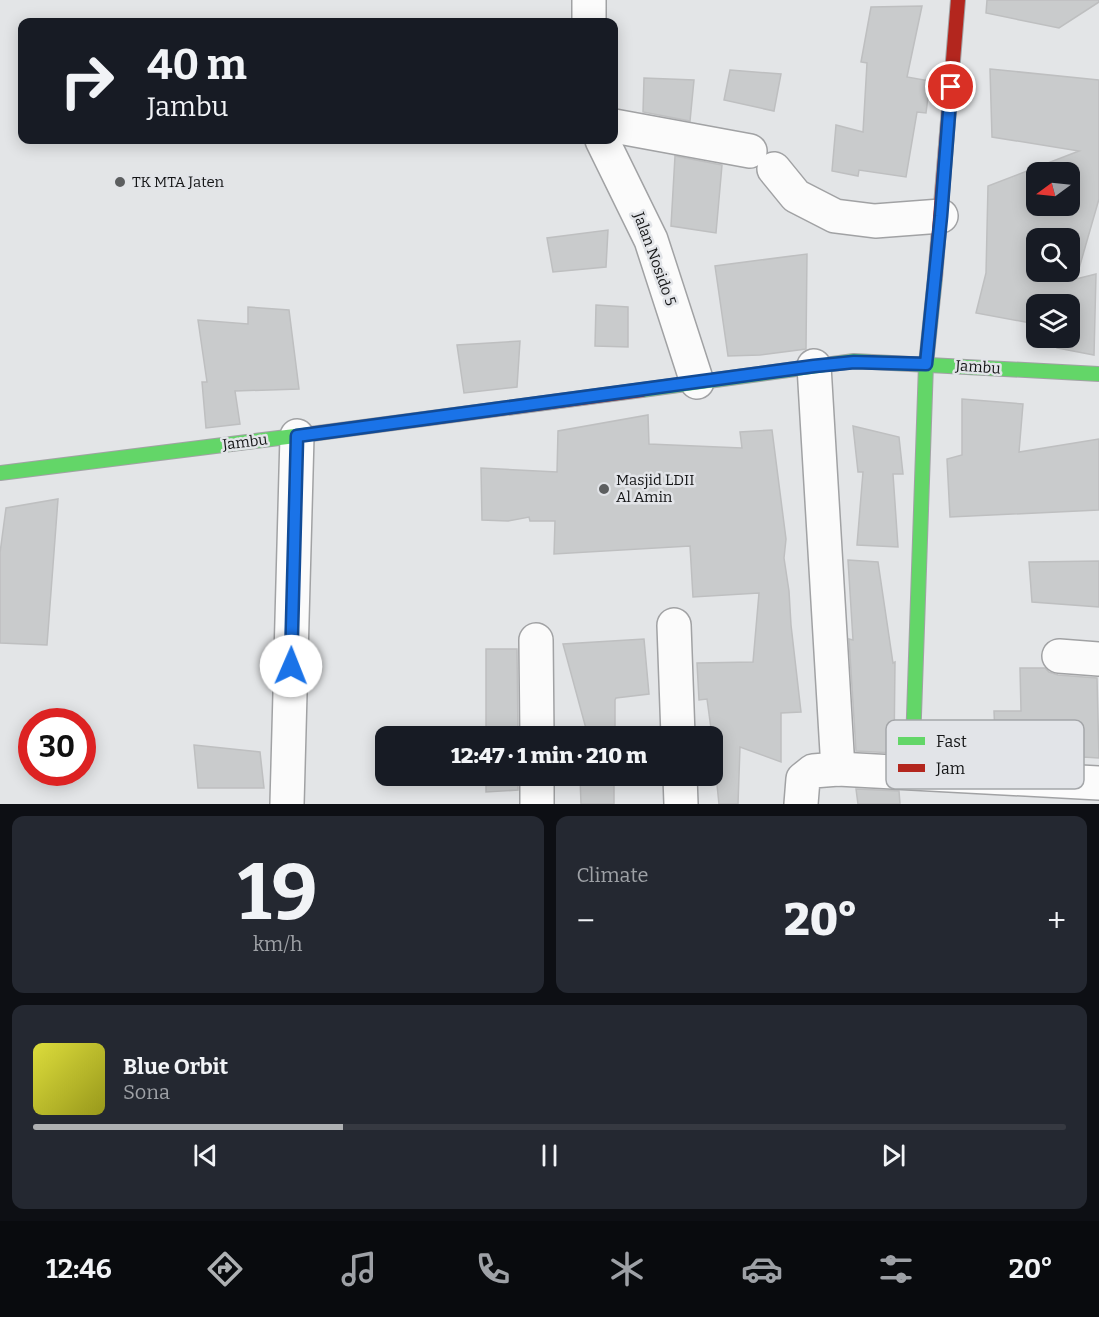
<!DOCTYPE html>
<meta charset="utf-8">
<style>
:root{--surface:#171b24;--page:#242831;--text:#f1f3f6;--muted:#9ea1a6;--line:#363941;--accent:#aeb0b2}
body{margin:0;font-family:Bitter,serif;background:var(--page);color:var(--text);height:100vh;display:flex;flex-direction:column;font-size:22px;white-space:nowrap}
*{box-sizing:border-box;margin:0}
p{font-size:20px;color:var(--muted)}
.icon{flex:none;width:33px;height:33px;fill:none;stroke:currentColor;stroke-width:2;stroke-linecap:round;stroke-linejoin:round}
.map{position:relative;height:804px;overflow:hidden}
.side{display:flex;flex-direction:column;gap:12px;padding:12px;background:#0d0f14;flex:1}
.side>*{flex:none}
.hud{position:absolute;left:18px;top:18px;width:600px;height:126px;border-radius:12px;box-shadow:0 3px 15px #0003;background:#171b24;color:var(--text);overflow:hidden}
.needle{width:39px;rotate:255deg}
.tools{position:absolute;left:1026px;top:162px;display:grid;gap:12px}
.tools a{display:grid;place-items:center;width:54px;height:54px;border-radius:12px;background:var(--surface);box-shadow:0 3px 15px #0003;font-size:30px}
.speed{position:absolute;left:18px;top:708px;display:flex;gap:12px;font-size:30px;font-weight:700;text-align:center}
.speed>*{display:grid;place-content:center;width:78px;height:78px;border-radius:50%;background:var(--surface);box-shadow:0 3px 15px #0003;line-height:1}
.speed .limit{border:9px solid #d22;background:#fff;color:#111}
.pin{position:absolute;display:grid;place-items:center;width:51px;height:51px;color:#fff;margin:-26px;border:3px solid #fff;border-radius:50%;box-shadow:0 2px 6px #0007}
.me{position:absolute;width:66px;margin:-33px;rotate:1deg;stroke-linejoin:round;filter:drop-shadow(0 0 4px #0008)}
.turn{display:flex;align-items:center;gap:21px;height:126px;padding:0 30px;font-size:27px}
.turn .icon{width:78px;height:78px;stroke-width:2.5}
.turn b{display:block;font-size:42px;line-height:51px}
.big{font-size:45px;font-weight:800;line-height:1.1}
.side .tile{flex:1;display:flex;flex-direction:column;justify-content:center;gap:9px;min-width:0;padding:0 21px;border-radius:12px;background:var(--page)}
.side .dial{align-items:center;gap:0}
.dial b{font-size:78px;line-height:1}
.song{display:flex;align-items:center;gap:18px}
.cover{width:72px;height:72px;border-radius:9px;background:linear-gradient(135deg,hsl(60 70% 55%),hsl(60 70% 35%))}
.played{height:6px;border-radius:3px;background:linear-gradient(90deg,var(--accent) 30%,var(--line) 30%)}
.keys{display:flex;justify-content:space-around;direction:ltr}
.heat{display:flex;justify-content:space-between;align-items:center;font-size:33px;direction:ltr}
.side .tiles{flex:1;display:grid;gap:12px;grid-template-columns:1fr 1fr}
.tile:last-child{grid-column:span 2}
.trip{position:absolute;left:375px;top:726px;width:348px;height:60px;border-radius:12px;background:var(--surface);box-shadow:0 3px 15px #0003;font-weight:800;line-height:60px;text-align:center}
.dock{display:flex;height:96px;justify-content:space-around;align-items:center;background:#090b0e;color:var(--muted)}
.dock .icon{width:42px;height:42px}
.dock .active{color:var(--accent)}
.dock b{font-size:27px;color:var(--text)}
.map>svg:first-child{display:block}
</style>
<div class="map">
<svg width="1099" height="804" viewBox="0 0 1099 804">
<rect width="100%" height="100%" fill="#e3e5e7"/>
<g fill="#c9cbcc" stroke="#bebfc0" stroke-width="1.5" fill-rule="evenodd">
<polygon points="987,0 1099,0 1099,2 1059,28 986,13"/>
<polygon points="922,6 907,77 930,81 926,113 917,112 906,177 859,170 858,176 832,171 836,125 863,132 867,63 861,62 871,7"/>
<path d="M990,69l109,11v119l-23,80 20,-5 -2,81 -37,-7 1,-10h12v-34h-34v20l-60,-11 10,-40 2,-87 91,-35 -87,-14zM1036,172h34v34h-34zM1036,238h34v34h-34z"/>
<polygon points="730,70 781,74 774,111 724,100"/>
<polygon points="644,78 694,80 690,121 643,112"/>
<polygon points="675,156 722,165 716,233 671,226"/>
<polygon points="608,230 606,267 553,272 547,238"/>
<polygon points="807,254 806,349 760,355 728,356 715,266"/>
<polygon points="596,305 628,307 628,347 595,346"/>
<polygon points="248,307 289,310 299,389 235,391 240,424 206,428 202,382 207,382 198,320 248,324"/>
<polygon points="520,341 517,387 464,393 457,345"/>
<polygon points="962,399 1023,404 1019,452 1099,439 1099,510 950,517 947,459 962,455"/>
<polygon points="648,415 649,444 742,448 740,432 772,430 786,539 784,558 789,591 791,625 801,712 781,713 781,762 740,747 738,804 719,804 712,736 707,699 699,700 697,663 753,662 759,593 693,597 690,546 554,554 555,521 530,521 529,517 508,521 482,520 481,468 557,472 558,431"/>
<polygon points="853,426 899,437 903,474 893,474 898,547 857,545 863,472 858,472"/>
<polygon points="58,499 47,645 0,643 0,553 6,508"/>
<polygon points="848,560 878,562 893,663 895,662 894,753 856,751 849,639 853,640"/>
<polygon points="1099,561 1099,607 1032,602 1029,562"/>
<polygon points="644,639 649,694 616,698 615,700 615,736 588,736 563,644"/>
<polygon points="486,649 517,649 518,736 486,736"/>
<polygon points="1020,668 1045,668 1049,672 1058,675 1097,678 1099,758 1083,757 1082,763 996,759 994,711 1021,711"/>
<polygon points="194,745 260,752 264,788 198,788"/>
<polygon points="486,776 518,776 518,790 486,792"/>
<polygon points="580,776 614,776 614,804 581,804"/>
<polygon points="856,789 899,791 900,804 858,804"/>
</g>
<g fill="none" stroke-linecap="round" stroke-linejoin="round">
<defs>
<g id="street">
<polyline points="589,22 589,0"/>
<polyline points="614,126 750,151"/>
<polyline points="602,140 651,240 697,382"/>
<polyline points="774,169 796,196 835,216 875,221 941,216"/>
<polyline points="814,366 838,769"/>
<polyline points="674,625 678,736"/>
<polyline points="536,640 537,736"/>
<polyline points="1059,656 1099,659"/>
<polyline points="537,776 537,804"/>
<polyline points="680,776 681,804"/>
<polyline points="287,804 297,436"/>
<polyline points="801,804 803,779 813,771 838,769 1099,783"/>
</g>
<g id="fast">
<polyline points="642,390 854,361 1099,374"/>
<polyline points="0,473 311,434"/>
<polyline points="912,774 926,364 935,278"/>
</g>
<g id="jam">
<polyline points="935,278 958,0"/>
<polyline points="311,434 642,390"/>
</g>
</defs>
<use href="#street" stroke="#a1a2a4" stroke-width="36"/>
<use href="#fast" stroke="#a1a2a4" stroke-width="16"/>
<use href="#jam" stroke="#a1a2a4" stroke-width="16"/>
<use href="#street" stroke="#fbfbfb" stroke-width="33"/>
<use href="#fast" stroke="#63d668" stroke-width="14"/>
<use href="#jam" stroke="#b3261e" stroke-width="14"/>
</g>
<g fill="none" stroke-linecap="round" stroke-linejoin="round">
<defs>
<polyline id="route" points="291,666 297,436 814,366 854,362 926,364 941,216 951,87"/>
</defs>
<use href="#route" stroke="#114b97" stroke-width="15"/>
<use href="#route" stroke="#1a73e8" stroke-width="10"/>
</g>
<g fill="#5c5e5f" stroke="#e2e4e8" stroke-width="2">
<circle cx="120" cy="182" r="6"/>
<circle cx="604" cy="489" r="6"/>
</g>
<g text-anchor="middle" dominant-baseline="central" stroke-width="5" stroke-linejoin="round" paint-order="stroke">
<g font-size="15" fill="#141516" stroke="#e2e4e8" text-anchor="start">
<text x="132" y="182">TK MTA Jaten</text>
<text x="616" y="480">Masjid LDII<tspan x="616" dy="17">Al Amin</tspan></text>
</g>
<g font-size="15" fill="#141516" stroke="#e2e4e8">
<text transform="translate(655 259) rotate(70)">Jalan Nosido 5</text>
<text transform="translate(978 367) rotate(4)">Jambu</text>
<text transform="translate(245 442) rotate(-7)">Jambu</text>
</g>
</g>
<rect x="886" y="720" width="198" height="69" rx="9" fill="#e2e4e8" stroke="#a4a6a9" stroke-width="1.5"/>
<rect x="898" y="737" width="27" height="8" fill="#63d668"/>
<rect x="898" y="764" width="27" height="8" fill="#b3261e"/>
<g font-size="16" fill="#141516">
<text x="936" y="747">Fast</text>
<text x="936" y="774">Jam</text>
</g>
</svg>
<div class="tools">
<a><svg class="needle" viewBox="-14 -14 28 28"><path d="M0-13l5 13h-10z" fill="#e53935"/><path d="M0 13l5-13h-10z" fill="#9ea1a6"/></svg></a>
<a><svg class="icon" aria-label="search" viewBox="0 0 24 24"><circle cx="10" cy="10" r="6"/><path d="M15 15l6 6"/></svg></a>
<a><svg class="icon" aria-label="layers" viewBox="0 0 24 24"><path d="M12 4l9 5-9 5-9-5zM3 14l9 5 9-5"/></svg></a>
</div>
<div class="speed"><div class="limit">30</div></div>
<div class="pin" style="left:951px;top:87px;background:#d93025"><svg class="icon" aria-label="arrive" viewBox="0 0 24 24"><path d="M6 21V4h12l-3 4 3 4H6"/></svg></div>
<svg class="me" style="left:291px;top:666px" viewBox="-20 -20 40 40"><circle r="19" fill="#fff"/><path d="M0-13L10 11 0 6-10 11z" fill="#1a73e8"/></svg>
<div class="trip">12:47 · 1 min · 210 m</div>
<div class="hud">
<div class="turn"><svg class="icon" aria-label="right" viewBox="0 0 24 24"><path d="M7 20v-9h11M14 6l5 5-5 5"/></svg><div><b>40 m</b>Jambu</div></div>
</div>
</div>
<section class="side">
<div class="tiles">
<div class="tile dial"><b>19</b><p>km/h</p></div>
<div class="tile"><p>Climate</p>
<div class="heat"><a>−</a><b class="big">20°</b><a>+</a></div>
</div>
<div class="tile">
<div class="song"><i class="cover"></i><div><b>Blue Orbit</b><p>Sona</p></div></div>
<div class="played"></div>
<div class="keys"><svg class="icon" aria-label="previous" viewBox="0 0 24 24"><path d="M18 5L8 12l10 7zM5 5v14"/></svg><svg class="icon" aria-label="pause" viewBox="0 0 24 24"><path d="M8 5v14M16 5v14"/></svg><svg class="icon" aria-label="next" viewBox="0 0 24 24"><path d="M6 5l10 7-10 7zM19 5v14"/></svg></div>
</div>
</div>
</section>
<nav class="dock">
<b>12:46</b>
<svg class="icon active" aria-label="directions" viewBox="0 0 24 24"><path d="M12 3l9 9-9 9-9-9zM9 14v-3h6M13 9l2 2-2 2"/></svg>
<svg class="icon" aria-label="music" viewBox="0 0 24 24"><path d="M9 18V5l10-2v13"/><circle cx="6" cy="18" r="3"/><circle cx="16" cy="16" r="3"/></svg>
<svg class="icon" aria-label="phone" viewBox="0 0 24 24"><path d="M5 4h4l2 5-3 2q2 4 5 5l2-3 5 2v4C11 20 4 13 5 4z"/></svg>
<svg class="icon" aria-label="climate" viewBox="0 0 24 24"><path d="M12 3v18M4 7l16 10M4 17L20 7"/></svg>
<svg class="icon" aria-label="car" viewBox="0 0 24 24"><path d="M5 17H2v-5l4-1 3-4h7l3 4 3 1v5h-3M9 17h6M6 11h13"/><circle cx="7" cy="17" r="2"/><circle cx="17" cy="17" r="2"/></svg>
<svg class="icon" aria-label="filters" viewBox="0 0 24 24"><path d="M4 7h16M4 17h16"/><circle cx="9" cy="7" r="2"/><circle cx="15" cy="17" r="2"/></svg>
<b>20°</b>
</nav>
